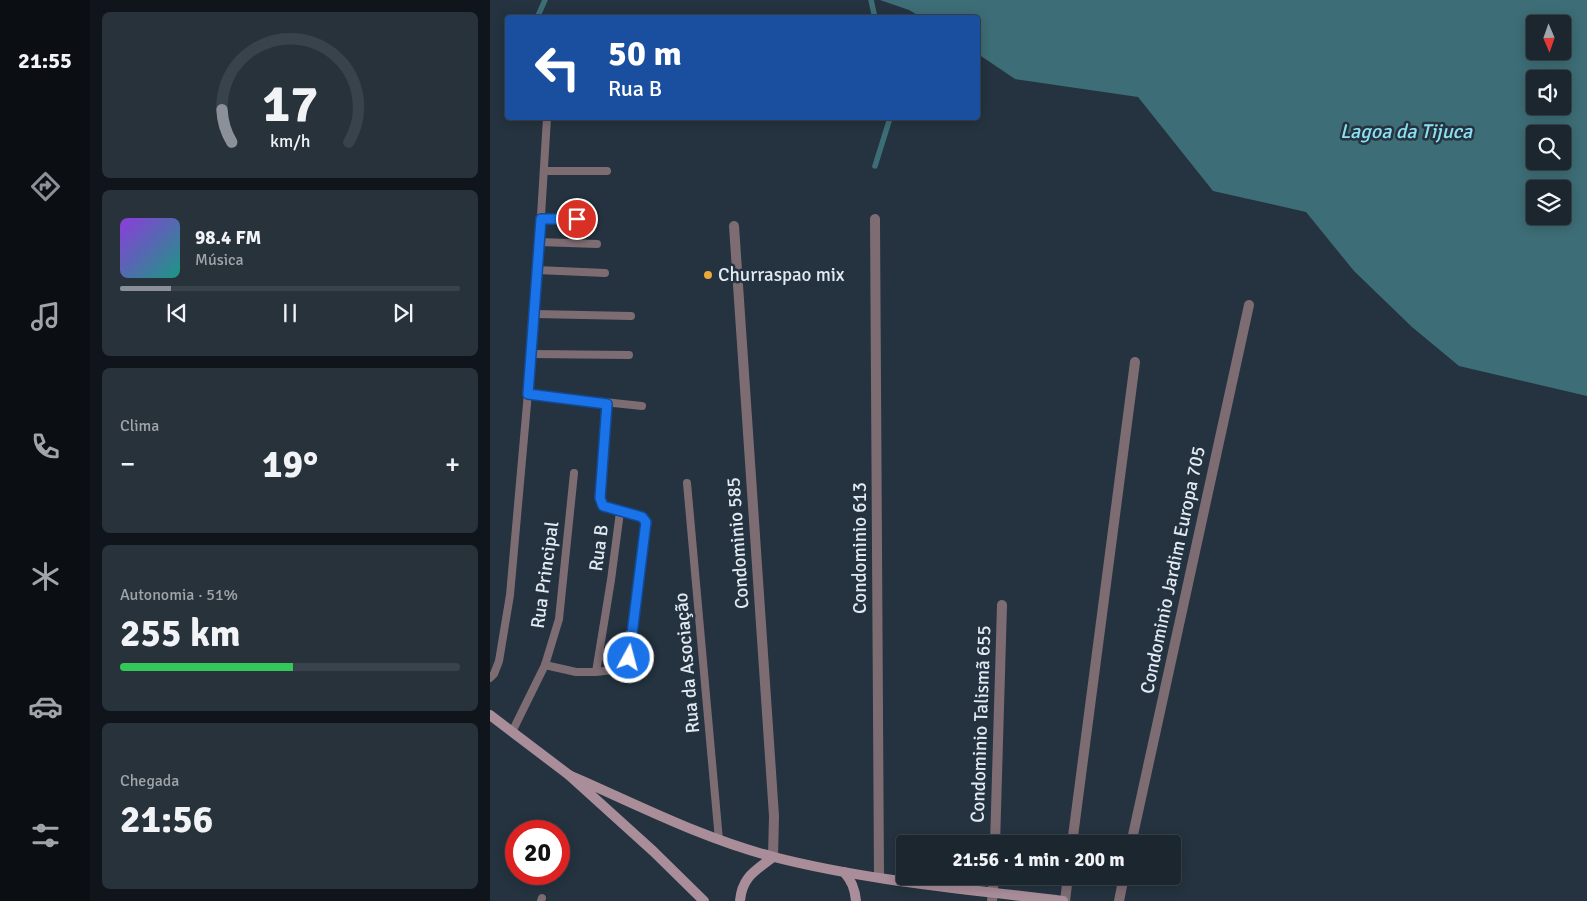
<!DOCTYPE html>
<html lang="pt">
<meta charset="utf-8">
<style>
:root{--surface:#1b262f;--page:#28323b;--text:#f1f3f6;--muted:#a0a5aa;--line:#39434b;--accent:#8c9099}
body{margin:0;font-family:Signika,sans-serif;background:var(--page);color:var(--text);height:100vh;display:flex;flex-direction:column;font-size:19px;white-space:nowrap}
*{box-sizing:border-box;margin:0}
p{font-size:16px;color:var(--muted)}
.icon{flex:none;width:28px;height:28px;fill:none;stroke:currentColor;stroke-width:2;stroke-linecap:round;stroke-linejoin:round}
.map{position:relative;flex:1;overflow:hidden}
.panel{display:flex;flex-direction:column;gap:12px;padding:12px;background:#0f151a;width:400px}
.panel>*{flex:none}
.hud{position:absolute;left:15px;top:15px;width:475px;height:105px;border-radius:5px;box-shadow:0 2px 12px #0003,0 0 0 1px var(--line);background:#1a4fa0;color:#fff;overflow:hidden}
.needle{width:32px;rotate:178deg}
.buttons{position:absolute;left:1036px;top:15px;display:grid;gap:10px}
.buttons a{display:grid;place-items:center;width:45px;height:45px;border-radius:5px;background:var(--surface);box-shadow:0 2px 12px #0003,0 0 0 1px var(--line);font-size:25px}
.speed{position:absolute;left:15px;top:820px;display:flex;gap:10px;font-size:25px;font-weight:700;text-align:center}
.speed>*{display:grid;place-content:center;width:65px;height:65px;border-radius:50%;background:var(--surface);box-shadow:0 2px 12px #0003,0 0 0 1px var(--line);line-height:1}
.speed .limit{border:8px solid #d22;background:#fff;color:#111}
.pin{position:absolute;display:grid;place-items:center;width:42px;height:42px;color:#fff;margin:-21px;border:2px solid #fff;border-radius:50%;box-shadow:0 1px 5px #0007}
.me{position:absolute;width:55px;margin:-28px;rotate:7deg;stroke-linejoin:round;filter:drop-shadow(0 0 4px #0008)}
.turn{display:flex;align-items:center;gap:18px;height:105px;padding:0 20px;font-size:22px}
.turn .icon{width:65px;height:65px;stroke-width:2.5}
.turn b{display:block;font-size:35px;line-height:42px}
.big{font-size:38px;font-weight:700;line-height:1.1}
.panel .tile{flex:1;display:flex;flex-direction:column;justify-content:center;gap:8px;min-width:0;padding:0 18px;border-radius:8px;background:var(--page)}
.panel .dial{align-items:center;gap:0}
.dial svg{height:130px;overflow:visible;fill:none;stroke:var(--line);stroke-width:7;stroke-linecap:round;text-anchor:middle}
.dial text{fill:var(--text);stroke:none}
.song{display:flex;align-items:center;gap:15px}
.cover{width:60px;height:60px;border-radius:8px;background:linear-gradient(135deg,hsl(270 70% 55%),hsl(170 70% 35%))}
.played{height:5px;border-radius:2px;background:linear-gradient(90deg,var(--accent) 15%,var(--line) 15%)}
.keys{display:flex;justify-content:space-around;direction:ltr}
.heat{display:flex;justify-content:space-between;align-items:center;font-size:28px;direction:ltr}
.charge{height:8px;border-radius:4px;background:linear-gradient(90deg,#34c759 51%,var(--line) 0)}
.trip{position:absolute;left:406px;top:835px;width:285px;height:50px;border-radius:5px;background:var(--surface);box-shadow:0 2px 12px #0003,0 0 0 1px var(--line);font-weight:700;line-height:50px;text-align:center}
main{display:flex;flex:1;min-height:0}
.dock{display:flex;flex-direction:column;width:90px;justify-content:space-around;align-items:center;background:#0b0f13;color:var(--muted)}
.dock .icon{width:35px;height:35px}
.dock .selected{color:var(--accent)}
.dock b{font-size:22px;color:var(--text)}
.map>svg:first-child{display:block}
</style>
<main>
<nav class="dock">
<b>21:55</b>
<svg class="icon selected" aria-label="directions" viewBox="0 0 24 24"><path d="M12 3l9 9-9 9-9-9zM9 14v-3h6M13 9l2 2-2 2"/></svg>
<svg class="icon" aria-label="music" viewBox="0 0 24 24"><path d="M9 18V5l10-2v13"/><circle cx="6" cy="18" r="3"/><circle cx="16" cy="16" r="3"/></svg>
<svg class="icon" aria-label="phone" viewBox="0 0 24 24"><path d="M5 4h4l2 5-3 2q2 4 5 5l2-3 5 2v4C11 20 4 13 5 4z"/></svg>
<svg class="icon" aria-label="climate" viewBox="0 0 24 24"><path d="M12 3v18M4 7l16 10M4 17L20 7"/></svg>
<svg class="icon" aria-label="car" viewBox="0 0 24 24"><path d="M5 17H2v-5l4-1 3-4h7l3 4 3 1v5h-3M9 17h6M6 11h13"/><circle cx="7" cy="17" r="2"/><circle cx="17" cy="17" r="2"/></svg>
<svg class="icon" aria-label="filters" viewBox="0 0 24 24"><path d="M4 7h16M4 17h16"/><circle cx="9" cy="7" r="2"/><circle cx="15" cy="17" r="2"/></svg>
</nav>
<section class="panel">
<div class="tile dial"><svg viewBox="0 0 100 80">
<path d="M14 69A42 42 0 1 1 86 69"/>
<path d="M14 69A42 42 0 0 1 8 49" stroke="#8c9099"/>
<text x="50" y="56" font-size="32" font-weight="700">17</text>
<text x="50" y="72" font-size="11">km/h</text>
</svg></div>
<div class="tile">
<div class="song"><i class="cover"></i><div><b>98.4 FM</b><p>Música</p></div></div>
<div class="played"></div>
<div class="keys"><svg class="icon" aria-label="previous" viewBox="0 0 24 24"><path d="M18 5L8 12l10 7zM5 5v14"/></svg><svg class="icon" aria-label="pause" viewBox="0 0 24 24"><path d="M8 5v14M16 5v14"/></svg><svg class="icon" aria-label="next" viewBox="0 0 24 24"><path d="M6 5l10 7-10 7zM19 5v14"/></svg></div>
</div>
<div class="tile"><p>Clima</p>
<div class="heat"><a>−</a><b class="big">19°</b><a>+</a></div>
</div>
<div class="tile"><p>Autonomia · 51%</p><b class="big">255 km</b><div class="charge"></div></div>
<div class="tile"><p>Chegada</p><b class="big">21:56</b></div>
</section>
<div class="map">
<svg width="1097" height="901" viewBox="0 0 1097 901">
<rect width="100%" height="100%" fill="#24333f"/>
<path fill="#3d6d76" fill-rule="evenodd" d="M390,0h707v396l-128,-30 -47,-39 -58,-56 -48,-59 -93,-21 -75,-94 -123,-18 -37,-25v-36l-57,-1 -12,-7zM1045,24h27v27h-27zM1045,79h27v27h-27zM1045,134h27v27h-27zM1045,189h27v27h-27z"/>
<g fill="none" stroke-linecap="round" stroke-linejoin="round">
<g stroke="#3d6d76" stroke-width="5.5">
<polyline points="381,0 385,18"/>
<polyline points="47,18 55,0"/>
<polyline points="385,166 400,118"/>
</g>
<g stroke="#7e6c73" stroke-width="8">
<polyline points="54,171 117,171"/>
<polyline points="51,219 87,219"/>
<polyline points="49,242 107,244"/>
<polyline points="47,270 115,273"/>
<polyline points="45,314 141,316"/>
<polyline points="42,354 139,355"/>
<polyline points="38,394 152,406"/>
<polyline points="117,404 110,498 113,506 130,512"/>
<polyline points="197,483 229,840"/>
<polyline points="55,665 86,672 106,672 121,580 130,512 152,517 156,522 139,658 134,667 130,669 106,672"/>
<polyline points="0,678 4,674 9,661 20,595 45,314 57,118"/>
<polyline points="22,732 55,665 69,619 84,473"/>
<polyline points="51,901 52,898"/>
</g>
<g stroke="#7e6c73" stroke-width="10">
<polyline points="385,219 389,877"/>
<polyline points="244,226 284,816 283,857"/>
<polyline points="505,844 512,605"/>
<polyline points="582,844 645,362"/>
<polyline points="641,844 759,305"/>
<polyline points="502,901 504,876"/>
<polyline points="575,901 578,876"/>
<polyline points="629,901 634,876"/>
</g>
<g stroke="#a98d98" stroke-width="10">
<polyline points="0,715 79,775 163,851 214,901"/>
<path d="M79,775c67,29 134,64 205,82 94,24 193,32 289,44"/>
<path d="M354,872c8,9 11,17 12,29"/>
<path d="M250,901c2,-24 15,-30 33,-44"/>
</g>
</g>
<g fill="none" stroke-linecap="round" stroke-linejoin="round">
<defs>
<polyline id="route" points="87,219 51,219 38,394 117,404 110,498 113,506 152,517 156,522 139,658"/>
</defs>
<use href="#route" stroke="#114b97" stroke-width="12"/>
<use href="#route" stroke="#1a73e8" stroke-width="9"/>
</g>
<circle fill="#eca93a" stroke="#24333f" stroke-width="2" cx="218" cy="275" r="5"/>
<g text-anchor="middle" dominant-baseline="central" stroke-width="5" stroke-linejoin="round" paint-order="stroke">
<g font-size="19" fill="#e1eaf2" stroke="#24333f" text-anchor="start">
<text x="228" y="275">Churraspao mix</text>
</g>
<g font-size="19" fill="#e1eaf2" stroke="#24333f">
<text transform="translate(248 543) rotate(-94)">Condominio 585</text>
<text transform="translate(109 548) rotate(-82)">Rua B</text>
<text transform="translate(370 548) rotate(-90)">Condominio 613</text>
<text transform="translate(683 570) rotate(-78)">Condominio Jardim Europa 705</text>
<text transform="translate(55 575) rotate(-82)">Rua Principal</text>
<text transform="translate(197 663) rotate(-95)">Rua da Asociação</text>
<text transform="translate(491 724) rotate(-88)">Condominio Talismã 655</text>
</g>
<g font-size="20" font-style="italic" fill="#8de0f1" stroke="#24333f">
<text x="916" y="131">Lagoa da Tijuca</text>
</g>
</g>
</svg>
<div class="buttons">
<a><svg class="needle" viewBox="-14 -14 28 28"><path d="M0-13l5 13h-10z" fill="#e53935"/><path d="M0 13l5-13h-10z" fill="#a0a5aa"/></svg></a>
<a><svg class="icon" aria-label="sound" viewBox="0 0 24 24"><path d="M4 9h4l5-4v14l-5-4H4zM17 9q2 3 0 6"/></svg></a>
<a><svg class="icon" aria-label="search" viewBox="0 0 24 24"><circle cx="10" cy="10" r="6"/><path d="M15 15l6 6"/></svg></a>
<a><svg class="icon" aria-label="layers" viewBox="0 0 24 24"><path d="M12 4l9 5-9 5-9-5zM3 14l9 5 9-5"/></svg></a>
</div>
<div class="speed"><div class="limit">20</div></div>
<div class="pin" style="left:87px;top:219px;background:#d93025"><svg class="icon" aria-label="arrive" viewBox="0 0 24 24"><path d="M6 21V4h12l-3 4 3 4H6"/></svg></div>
<svg class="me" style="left:139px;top:658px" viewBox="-20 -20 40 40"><circle r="17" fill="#1a73e8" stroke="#fff" stroke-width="3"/><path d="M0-11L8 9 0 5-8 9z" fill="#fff"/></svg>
<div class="trip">21:56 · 1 min · 200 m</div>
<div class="hud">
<div class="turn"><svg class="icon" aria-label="left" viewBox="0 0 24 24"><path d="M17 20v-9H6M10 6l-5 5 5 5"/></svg><div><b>50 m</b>Rua B</div></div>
</div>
</div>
</main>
